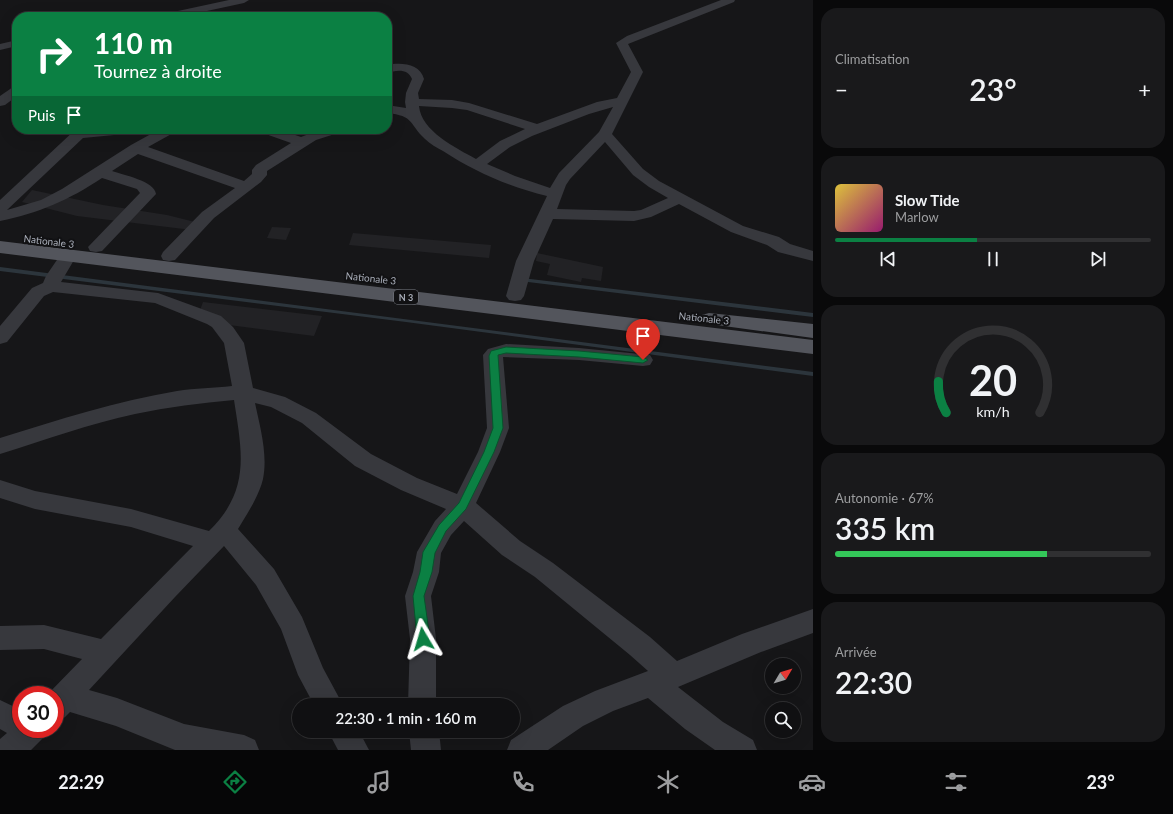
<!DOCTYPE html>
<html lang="fr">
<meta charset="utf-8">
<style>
:root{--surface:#101012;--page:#19191b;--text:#f1f3f6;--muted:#9c9d9f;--line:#303032;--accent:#0b8043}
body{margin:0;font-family:Lato,sans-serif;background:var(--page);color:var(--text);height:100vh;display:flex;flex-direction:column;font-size:15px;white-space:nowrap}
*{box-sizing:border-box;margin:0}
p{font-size:13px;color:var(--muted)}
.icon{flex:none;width:22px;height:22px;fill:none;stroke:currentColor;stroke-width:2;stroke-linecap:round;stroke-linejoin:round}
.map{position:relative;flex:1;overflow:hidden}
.side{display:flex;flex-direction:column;gap:8px;padding:8px;background:#09090a;width:360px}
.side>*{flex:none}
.hud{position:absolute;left:12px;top:12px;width:380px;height:122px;border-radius:16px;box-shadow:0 4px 16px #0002,0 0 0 1px var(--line);background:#0b8043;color:#fff;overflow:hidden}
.needle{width:26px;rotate:52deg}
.fabs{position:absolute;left:765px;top:658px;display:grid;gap:8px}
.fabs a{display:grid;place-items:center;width:36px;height:36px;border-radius:50%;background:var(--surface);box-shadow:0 4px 16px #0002,0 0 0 1px var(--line);font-size:20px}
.speed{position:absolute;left:12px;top:686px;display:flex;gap:8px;font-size:20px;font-weight:700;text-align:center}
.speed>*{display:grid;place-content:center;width:52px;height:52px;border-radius:50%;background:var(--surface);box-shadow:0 4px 16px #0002,0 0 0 1px var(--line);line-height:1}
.speed .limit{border:6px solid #d22;background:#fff;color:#111}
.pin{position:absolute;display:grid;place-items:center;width:34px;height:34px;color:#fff;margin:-41px -17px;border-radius:50% 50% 50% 0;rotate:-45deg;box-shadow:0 0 4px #0007}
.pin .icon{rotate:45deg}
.me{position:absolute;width:44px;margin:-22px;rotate:353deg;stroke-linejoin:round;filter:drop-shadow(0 0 3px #0008)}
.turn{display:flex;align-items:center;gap:14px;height:84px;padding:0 16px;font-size:18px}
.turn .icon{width:52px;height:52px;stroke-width:2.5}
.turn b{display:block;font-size:28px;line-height:34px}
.then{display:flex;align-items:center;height:38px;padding:0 16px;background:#0003;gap:8px;font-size:15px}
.big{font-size:30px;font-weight:600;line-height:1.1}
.side .card{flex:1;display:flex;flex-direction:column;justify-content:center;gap:6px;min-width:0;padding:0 14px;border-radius:16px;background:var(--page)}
.side .dial{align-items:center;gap:0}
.dial svg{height:104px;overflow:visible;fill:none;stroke:var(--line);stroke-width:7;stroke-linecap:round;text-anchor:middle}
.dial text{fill:var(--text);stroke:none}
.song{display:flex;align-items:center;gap:12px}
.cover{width:48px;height:48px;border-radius:6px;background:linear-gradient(135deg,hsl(50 70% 55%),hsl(320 70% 35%))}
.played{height:4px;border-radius:2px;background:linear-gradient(90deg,var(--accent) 45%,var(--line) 45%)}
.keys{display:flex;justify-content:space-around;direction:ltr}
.heat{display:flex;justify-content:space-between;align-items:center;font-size:22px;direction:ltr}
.charge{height:6px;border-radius:3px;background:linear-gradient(90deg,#34c759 67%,var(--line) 0)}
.trip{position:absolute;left:292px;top:698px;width:228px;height:40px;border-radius:20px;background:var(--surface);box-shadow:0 4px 16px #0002,0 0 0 1px var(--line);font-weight:600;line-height:40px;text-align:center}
.dock{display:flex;height:64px;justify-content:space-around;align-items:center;background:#060607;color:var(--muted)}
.dock .icon{width:28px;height:28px}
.dock .on{color:var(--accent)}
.dock b{font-size:18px;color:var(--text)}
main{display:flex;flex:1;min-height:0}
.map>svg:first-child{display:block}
</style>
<main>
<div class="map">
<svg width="813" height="750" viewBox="0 0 813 750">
<rect width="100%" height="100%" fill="#161618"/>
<g fill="#222225">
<polygon points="32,190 103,205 167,215 199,223 192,230 77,216 22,202"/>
<polygon points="272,227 291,228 286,240 267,238"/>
<polygon points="353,233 491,245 489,258 349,245"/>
<polygon points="537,253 603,267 601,281 582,278 581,282 547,275 550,264 536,261"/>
<polygon points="203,302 322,316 314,336 229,325 198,316"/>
</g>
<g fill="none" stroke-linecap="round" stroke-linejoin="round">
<g fill="#2c353c" fill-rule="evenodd">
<polygon points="0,267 813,372 813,376 406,322 0,271"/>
<polygon points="522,278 813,313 813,317 520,281 519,280"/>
</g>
<g fill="#37383d" fill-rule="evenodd">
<polygon points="229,0 249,0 244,3 179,17 159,17 164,14"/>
<path d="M721,0h14l-1,2 -106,42 15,28 -31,62 31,35 16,12 84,45 36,11 11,7 23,7v10l-35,-9 -11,-7 -36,-13 -52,-28 -28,13 -17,4 -81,-2 -19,42 -10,35 -3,4 -6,1 -6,-1 -3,-4 10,-35 31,-65c-37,-9 -72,-24 -104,-45 -6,-3 -13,-7 -18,-12 -17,-16 -10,-23 -38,-26v-8l19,3 -1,-6 1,-9 6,-14c-4,-11 -16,-9 -25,-6v-8c13,-3 33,-2 37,14l-6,14 1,6 33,1 17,3 68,21 60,-22 20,-4 14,-26 -15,-29 11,-7zM419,106l33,2 15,2 58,19 -25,12 -24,18c-20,-11 -55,-28 -57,-53zM613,107l-14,25 -40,41 -9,15 -35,-12 -28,-12 23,-17 22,-11 57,-22zM605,142l28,33 16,12 19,11 -27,12 -7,1 -77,-2 9,-24 4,-6z"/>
<polygon points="17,40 17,46 0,50 0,44"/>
<polygon points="17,86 17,96 5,105 0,106 0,96 13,87"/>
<path d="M76,129h66l-2,3 -5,1 -52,5 -76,72 34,-10 21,-11 69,-44 29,-16h17l-2,3 -27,15 96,34 8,-7v-4l4,-5 35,-22 -31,-11 -2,-3h20l23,8 21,-8h21l-2,3 -25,8 -49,31v4l-6,7 -47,36 -39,42 -6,1 -6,-1 -2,-4 2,-4 39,-40 33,-24 -97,-34 -26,17c11,4 43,10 44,23l-54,57 -6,1 -6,-1 -2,-4 52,-54 -3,-4 -35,-11c-33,22 -63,35 -102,43v-21z"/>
<path d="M69,250l6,1 2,4 -16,27 97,11 63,23 12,11 11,16 9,45 32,9 31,16 55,41 46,24 40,16 21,-42 9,-24 -4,-73 5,-6 18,-5 73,4 71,7 3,5 -3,5 -7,1 -64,-6 -76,-3 6,71 -9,24 -24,51 44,38 33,22 97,74 27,24 65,-27 71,-25v24l-52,19 -83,35 45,35 30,18 4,10h-42l-30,-21 -37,-31 -35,13 -30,15 -35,24h-41l4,-10 52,-34 32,-15 53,-20 -18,-16 -95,-78 -33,-22 -38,-34 -13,14 -10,18 -2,19 -8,24 5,43v66h-28l2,-66 -5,-43 8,-24 4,-20 18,-31 11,-12 -45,-19 -46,-24 -53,-43 -31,-16 -16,-4c5,24 13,51 8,76 -4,17 -16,35 -25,50l36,40 28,48 21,51 20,37h-29l-16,-30 -17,-46 -25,-44 -32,-39 -49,51 -86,93 28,8 67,26 60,11 11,5 4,10h-84l-59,-24 -46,-14 -5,5 -10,4v-26h-8l35,-36 -38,-10 -44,1v-24l44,-1 57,14 92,-93 -62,-19 -96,-18 -35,-11v-18l35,11 96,18 78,22c42,-41 33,-79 25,-131 -33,3 -66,7 -99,14 -46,10 -90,26 -135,40v-16c58,-18 117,-37 177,-47 18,-3 37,-3 55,-5l-8,-43 -12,-16 -5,-3 -52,-21 -102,-11 -9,4 -37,46 -7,2v-18l32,-38 11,-5 3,-7 17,-25z"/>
<polygon points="0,700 21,710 21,729 47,729 42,739 31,750 0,750 0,739 7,733 0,729"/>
<polygon points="328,731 359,731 369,750 338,750"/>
<polygon points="409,731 439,731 441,750 411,750"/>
</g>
<g fill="#53555c" fill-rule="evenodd">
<polygon points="0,241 813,340 813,354 0,253"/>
<polygon points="709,313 813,324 813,338 702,323 699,319 702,315"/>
</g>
</g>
<polygon fill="#0b8043" stroke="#07532c" points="506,347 579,351 643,357 648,360 643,363 579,357 506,353 498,355 503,428 494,452 466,509 446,531 435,553 432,572 424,596 430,639 428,643 423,644 419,643 417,639 413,596 420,572 423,552 439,525 459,503 484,452 493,428 489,356 491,351"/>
<g text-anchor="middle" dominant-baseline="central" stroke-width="4" stroke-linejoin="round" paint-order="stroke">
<rect fill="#111113" stroke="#7b7e86" stroke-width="1" x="394" y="290" width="24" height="14" rx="3"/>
<g font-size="9" font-weight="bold" fill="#a8adb8">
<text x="406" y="297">N 3</text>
</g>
<g font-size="10" fill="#a8adb8" stroke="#111113">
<text transform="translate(49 241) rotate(7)">Nationale 3</text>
<text transform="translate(371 278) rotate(6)">Nationale 3</text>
<text transform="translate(704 318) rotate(6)">Nationale 3</text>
</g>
</g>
</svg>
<div class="fabs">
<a><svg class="needle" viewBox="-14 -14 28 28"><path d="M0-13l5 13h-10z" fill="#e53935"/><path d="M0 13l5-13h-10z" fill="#9c9d9f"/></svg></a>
<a><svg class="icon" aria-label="search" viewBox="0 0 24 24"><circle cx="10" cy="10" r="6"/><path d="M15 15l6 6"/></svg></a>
</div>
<div class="speed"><div class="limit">30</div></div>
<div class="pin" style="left:643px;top:360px;background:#d93025"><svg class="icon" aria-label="arrive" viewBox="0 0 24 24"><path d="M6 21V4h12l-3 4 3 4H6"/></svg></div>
<svg class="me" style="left:423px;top:639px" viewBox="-20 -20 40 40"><path d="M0-17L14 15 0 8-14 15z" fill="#0b8043" stroke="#fff" stroke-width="4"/></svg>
<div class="trip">22:30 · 1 min · 160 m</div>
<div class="hud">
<div class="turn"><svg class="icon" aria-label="right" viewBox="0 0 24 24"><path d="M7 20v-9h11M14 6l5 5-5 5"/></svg><div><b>110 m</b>Tournez à droite</div></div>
<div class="then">Puis<svg class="icon" aria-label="arrive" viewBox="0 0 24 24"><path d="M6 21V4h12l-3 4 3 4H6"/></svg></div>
</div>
</div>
<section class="side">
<div class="card"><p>Climatisation</p>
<div class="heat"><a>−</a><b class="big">23°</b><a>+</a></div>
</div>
<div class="card">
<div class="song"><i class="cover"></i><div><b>Slow Tide</b><p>Marlow</p></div></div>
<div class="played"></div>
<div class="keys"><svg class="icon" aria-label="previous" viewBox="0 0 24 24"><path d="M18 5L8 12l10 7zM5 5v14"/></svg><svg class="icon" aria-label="pause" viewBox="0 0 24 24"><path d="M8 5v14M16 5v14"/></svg><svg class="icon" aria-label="next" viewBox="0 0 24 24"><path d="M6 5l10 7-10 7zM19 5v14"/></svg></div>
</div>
<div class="card dial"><svg viewBox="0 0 100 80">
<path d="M14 69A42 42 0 1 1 86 69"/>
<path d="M14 69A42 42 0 0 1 8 45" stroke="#0b8043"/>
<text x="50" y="56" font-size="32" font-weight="700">20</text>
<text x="50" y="72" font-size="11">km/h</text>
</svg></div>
<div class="card"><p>Autonomie · 67%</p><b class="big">335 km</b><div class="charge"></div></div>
<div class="card"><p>Arrivée</p><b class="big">22:30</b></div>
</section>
</main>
<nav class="dock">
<b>22:29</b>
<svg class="icon on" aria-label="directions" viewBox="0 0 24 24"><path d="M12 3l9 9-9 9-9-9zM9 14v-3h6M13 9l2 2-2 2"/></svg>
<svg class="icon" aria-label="music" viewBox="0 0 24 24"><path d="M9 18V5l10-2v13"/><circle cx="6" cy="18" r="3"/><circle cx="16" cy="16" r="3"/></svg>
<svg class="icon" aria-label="phone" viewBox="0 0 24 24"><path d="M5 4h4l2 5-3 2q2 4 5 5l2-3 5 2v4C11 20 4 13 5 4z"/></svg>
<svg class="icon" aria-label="climate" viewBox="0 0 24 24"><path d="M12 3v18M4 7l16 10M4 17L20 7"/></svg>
<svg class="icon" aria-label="car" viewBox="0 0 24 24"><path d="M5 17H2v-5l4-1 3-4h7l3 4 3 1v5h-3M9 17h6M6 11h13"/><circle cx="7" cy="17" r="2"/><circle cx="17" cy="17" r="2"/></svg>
<svg class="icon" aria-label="filters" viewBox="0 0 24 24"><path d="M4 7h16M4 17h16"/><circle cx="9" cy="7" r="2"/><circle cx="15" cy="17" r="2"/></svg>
<b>23°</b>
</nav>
